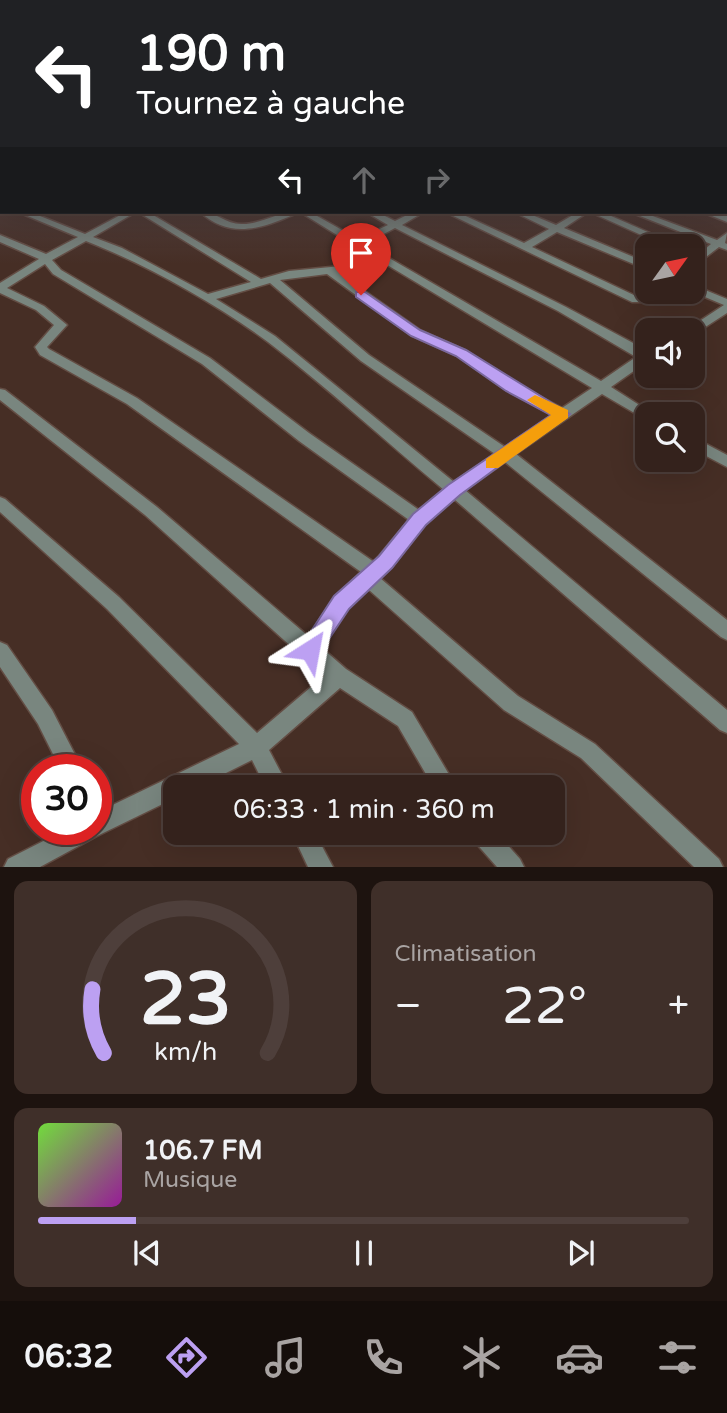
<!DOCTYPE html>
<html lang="fr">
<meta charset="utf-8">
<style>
:root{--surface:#34221c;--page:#3f2f29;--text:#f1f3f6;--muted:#a9a4a3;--line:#4e3f3b;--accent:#bca0f2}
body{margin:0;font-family:"Varela Round",sans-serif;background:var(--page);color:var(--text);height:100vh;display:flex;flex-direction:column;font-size:26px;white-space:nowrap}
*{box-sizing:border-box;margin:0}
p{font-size:23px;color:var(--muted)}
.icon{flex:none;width:38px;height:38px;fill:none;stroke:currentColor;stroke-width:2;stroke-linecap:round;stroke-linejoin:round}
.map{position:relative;height:867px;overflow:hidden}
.side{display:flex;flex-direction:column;gap:14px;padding:14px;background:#1d130f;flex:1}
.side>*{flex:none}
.banner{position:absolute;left:0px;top:0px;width:728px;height:214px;box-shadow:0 7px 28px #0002,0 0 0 2px var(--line);background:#202124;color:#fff;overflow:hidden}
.needle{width:46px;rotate:57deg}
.fabs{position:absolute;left:635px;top:234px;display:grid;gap:14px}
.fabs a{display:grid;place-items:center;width:70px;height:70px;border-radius:14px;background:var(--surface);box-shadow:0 7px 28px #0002,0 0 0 2px var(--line);font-size:35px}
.speed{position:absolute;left:21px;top:754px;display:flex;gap:14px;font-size:35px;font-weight:700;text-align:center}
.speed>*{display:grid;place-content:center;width:91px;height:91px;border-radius:50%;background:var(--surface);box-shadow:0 7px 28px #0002,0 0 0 2px var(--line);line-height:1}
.speed .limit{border:10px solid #d22;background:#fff;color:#111}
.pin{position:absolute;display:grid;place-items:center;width:60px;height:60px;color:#fff;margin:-72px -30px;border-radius:50% 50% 50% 0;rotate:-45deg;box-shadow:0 0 7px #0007}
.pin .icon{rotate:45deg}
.me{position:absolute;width:77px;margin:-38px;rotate:34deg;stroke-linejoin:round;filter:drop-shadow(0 0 5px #0008)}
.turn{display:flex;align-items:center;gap:24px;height:147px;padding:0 21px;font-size:32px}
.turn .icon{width:91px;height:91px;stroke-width:2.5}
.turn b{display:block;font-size:49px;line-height:60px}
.lanes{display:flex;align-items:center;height:66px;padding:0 21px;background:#0003;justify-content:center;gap:35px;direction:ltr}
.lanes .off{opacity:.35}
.big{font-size:52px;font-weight:600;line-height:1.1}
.side .card{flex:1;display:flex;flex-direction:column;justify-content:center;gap:10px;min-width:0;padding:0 24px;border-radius:14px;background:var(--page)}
.side .dial{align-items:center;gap:0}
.dial svg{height:182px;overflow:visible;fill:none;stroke:var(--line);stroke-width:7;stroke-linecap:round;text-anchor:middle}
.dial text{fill:var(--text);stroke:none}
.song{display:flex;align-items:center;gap:21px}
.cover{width:84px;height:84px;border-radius:10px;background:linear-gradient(135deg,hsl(100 70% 55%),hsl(300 70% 35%))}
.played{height:7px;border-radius:4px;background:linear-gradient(90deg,var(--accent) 15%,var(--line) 15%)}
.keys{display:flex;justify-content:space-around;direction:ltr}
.heat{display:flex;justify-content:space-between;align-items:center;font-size:38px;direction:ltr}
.side .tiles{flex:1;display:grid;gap:14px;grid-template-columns:1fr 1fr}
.card:last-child{grid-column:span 2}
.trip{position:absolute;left:163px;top:775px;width:402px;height:70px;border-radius:14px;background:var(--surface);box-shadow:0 7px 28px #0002,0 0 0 2px var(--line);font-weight:600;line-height:70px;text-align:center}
.tabs{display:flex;height:112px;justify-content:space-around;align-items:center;background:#150e0b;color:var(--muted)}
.tabs .icon{width:49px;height:49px}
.tabs .selected{color:var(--accent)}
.tabs b{font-size:32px;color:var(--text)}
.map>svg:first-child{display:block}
</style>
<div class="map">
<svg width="727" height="867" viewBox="0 0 727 867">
<rect width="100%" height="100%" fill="#462e25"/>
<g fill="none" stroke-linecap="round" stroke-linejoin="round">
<defs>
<g id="street">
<rect x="726" y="150" width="1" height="4"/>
<rect x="0" y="167" width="2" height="5"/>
<rect x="726" y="182" width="1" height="6"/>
<polygon points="0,200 2,201 2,207 0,206"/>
<path d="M18,212h12l55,22 41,-22h10l-43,25 29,11 86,46 43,-12 -113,-70h10l113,67 28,-8 63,-6 14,-12 -66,-41h10l48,27 30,-14 -22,-13h11l18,9 18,-9h11l-22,13 164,82 82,44v10l-37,26 44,28h-7v5l-5,-2 -41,-24 -86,60 211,166v20l-6,-3 -216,-175 -40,28 262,220v23l-7,-3 -266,-231 -29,25 -33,43 -12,11 138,118 77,48 124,115 4,8h-29l-113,-109 -77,-48 -136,-121 -21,20 -25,39 24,21 66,43 45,76h-23l-36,-62 -58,-38 -71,62 20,38h-23l-14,-28 -56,28h-21v10l-78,38 -57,31h-36l4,-8 57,-29h31v-17l143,-69 -132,-135 -107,-97v-15l5,2 114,98 138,136 67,-57 -179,-161 -145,-115v-11l5,1 152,117 151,129 27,-39 26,-25 -234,-168 -87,-49 -5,-8 19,-22 -18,-15 -36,-17v-10l39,-24 -39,-17v-7l46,19 32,-17zM395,228l163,83 78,46 -35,24 -236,-137zM86,241c61,24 129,62 182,101 60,46 117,99 176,148l-25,20 -110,-77 -99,-75 -149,-88 -9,-10zM374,257l218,131 -30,20 -46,-24 -51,-34 -45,-20 -81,-57 20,-3zM45,264l8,10 149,90 97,77 110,79 -35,42 -237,-164 -88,-49 -2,-2 20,-22 -23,-19 -37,-18zM327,274l85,62 45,20 49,34 46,25 -47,32 -136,-92 -89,-75zM270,283l91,78 134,93 -41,28 -179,-146 -59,-37z"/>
<path d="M200,212c16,-1 26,13 43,12 19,0 35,-13 55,-12 -6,4 -13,6 -20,9 -29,11 -54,13 -78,-9z"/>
<path d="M445,212h12l67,31 25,-14 -35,-17h11l31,13 22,-13h10l-24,16 84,35v7l-91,-38 -25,15 106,50c9,0 16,-5 26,-5l-14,10h-18z"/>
<polygon points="590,212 602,212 682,247 668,247"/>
<polygon points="630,212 642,212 717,240 727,233 725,243 727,244 727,250 719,247 693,267 693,259 711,244"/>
<polygon points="702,212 715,212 727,216 727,222"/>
<polygon points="693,285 727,299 727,313 693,335 693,331 687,331 689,328 724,305 693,292"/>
<polygon points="693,437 727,455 727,467 693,449"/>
<polygon points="0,642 7,645 52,710 83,770 61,770 38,724 0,667"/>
<polygon points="292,833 315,833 333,867 308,867"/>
<polygon points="471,833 497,833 520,859 524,867 497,867 474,841"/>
</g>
</defs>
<use href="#street" stroke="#634d44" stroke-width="3"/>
<use href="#street" fill="#79867f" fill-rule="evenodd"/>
</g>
<linearGradient id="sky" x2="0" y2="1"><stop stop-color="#261914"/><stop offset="0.54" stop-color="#574c51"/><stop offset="1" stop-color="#574c51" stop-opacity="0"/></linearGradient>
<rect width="727" height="264" fill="url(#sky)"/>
<polygon fill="#bca0f2" stroke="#7a689d" stroke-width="2" points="356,292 365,292 420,330 466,350 570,414 460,495 426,525 392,568 349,609 317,657 310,660 302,657 299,650 334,596 379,556 413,514 448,485 551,415 506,391 456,356 411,336 356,297"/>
<polygon fill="#f59e0b" points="535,395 568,410 568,418 498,468 486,468 486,459 551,415 527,400"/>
</svg>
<div class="fabs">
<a><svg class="needle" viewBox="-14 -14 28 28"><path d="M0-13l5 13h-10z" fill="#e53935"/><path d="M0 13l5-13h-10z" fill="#a9a4a3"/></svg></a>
<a><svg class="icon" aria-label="sound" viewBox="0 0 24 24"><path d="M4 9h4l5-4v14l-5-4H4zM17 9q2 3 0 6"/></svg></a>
<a><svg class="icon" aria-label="search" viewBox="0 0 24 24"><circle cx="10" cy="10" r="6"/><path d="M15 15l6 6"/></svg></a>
</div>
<div class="speed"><div class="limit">30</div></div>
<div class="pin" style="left:361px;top:295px;background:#d93025"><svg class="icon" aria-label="arrive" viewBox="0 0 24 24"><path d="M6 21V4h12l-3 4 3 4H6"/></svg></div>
<svg class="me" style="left:310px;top:650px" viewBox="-20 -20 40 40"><path d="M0-17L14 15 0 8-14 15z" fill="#bca0f2" stroke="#fff" stroke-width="4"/></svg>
<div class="trip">06:33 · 1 min · 360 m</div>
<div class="banner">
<div class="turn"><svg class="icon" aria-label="left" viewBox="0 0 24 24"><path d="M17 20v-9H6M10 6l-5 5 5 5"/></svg><div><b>190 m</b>Tournez à gauche</div></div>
<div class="lanes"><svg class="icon" aria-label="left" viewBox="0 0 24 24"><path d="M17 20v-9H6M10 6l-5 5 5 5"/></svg><svg class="icon off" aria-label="ahead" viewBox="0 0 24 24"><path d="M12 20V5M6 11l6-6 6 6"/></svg><svg class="icon off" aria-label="right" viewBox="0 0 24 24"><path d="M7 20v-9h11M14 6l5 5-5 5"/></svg></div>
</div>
</div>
<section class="side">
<div class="tiles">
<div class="card dial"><svg viewBox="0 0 100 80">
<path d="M14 69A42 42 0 1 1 86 69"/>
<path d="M14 69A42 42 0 0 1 9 41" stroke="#bca0f2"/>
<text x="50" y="56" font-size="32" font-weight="700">23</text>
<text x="50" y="72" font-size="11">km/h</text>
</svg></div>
<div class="card"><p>Climatisation</p>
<div class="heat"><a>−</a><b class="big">22°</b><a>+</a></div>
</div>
<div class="card">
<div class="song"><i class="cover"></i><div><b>106.7 FM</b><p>Musique</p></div></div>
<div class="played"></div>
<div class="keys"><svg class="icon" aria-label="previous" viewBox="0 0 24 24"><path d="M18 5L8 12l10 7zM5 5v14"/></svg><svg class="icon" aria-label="pause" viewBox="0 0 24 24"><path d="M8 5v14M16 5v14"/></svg><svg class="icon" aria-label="next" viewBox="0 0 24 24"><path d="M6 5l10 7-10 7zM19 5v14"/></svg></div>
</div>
</div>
</section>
<nav class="tabs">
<b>06:32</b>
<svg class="icon selected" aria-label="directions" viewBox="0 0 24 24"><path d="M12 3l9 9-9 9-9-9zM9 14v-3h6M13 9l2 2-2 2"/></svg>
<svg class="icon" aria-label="music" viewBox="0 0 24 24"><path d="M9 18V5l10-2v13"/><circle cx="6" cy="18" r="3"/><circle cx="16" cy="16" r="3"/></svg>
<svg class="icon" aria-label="phone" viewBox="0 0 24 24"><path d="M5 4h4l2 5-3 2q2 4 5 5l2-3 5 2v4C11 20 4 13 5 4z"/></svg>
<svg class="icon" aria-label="climate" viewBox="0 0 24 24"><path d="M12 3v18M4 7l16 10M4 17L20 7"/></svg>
<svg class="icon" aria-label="car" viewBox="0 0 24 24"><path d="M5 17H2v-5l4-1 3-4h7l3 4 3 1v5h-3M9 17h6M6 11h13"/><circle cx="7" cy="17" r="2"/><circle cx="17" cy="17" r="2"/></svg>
<svg class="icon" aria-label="filters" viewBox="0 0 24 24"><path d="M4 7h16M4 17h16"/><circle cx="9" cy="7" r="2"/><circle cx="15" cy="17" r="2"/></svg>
</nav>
